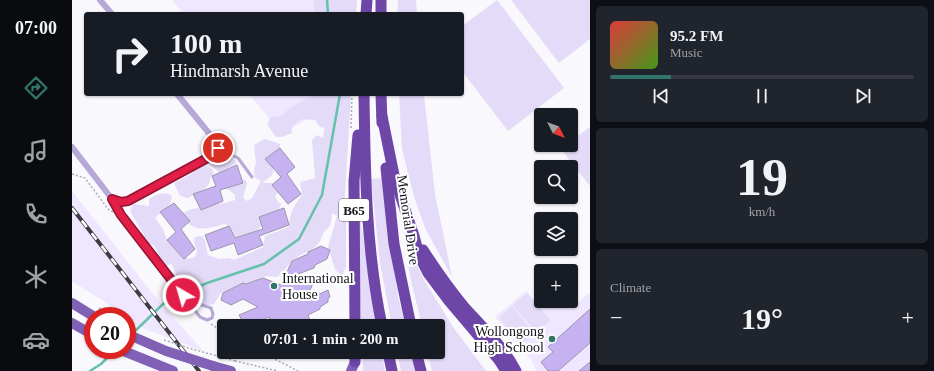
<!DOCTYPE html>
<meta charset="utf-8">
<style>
:root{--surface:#171b24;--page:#20242c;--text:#f1f3f6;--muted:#9ea1a6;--line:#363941;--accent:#317568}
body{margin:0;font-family:Georgia,serif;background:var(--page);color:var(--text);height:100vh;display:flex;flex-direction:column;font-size:15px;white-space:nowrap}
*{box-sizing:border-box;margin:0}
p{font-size:13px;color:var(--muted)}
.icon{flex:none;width:22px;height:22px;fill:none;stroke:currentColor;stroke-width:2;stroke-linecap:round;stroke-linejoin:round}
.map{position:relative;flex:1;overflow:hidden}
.side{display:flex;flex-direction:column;gap:6px;padding:6px;background:#0d0f14;width:344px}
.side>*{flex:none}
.hud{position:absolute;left:12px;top:12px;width:380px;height:84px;border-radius:4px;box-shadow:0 1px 3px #0004;background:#171b24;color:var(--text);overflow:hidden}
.needle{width:26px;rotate:132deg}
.controls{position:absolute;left:462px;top:108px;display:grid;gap:8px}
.controls a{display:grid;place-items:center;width:44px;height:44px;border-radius:4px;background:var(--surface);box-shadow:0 1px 3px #0004;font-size:20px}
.speed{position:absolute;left:12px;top:307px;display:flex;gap:8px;font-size:20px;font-weight:700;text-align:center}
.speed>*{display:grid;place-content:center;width:52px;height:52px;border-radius:50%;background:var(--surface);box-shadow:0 1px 3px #0004;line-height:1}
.speed .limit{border:6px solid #d22;background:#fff;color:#111}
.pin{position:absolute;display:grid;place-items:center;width:34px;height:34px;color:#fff;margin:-17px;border:2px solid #fff;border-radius:50%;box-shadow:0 1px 4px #0007}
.me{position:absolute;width:44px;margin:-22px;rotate:322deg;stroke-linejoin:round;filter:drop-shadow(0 0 3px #0008)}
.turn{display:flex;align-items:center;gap:14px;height:84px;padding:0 20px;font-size:18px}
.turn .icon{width:52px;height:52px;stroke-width:2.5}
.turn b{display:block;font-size:28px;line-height:34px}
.big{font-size:30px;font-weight:600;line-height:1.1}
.side .card{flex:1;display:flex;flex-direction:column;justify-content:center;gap:6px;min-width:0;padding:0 14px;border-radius:6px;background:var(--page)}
.side .dial{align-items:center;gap:0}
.dial b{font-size:52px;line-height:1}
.song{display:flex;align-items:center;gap:12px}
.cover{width:48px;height:48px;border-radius:6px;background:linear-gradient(135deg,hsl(0 70% 55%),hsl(100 70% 35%))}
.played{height:4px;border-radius:2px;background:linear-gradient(90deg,var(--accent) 20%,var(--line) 20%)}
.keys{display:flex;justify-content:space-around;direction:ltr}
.heat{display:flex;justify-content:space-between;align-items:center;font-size:22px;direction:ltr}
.trip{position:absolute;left:145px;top:319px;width:228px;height:40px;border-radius:4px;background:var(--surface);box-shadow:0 1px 3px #0004;font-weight:600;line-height:40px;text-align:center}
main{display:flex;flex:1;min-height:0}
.dock{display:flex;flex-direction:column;width:72px;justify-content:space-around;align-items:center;background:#090b0e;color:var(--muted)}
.dock .icon{width:28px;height:28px}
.dock .on{color:var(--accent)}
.dock b{font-size:18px;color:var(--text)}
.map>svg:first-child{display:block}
</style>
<main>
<nav class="dock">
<b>07:00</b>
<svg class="icon on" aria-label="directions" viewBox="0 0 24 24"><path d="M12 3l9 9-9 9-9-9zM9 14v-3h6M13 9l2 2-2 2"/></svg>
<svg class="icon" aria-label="music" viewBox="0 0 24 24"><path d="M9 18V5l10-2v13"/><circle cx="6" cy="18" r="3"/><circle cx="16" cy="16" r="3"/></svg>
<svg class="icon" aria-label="phone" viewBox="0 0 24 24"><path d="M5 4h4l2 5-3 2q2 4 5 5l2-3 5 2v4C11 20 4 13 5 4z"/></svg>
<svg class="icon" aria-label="climate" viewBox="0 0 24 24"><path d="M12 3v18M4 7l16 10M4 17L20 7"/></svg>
<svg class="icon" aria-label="car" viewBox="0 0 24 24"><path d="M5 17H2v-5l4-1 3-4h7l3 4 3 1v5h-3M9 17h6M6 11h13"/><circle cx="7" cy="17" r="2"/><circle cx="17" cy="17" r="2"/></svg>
</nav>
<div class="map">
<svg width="518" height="371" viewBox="0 0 518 371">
<rect width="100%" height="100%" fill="#f9f8fc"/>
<g fill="#efe7ff">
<polygon points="100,0 244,0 246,14 112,14"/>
<polygon points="177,94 258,94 260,104 210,134"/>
<polygon points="0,191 81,294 131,351 55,322 55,316 45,316 36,304 0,281"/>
<polygon points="454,291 470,308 479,301 486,301 498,309 518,292 518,371 464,371 460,361 423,317"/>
</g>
<g fill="#e4dbf8">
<polygon points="241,0 285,0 284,14 243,14"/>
<polygon points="326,0 344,0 345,14 325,14"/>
<polygon points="425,0 492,88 436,131 390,71 390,26"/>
<polygon points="439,0 518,0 518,39 487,63"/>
<path d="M240,94h39l-7,116 2,6v50l-4,11 -7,-8 -7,-22 9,-31 -5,-3c-1,8 0,14 -8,18 -7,23 -17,17 -32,30 -5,5 -9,12 -15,16l-10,-1 -22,8 -2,-1 -23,11 -6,10 -16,3c-15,-13 -19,-26 -27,-44l-5,4 -8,-4v-9l-4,-9 -10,-1 -2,-5 2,-4 -14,-24 3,-7 16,2v-7c7,-5 14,-8 22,-4 3,10 -10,16 -16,23l8,11 4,11 17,19 2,-2 2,2 7,-2 2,-6 -3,-9 1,-5 7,-1c5,6 4,12 6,19l11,4 10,-1 5,2 29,-13 2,-11 24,-9c0,-14 5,-21 13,-32l-2,-13 15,-4 -3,-38 5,-5 6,3 1,-10 -4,-1 -5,-7 -13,-1 -10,7v7l-10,4h-6l-9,-13 4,-7 10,-1 9,-8 21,-12z"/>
<polygon points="327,94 352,94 363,194 380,277 354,230 342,197 330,149"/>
<polygon points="518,127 518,186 489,149 494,145 499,145 499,141"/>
<path d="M192,139l8,2 8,3v4l-14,11c9,11 11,14 -3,23l4,1h7l-2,2 6,7 -3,5 4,6h2c0,10 -14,11 -22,14l3,9 -6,5 -21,7 -6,-12 -5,-2c-13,4 -25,8 -37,-1l3,-2 -7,-8 9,-4 8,-1 1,2 14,-6 10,-1 10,-3v-5l-9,-7 17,-5v-3h2l2,3 -4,15 4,3 5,-3 9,-17 -6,-3 -1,-9 2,-6 -2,-18z"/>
<polygon points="138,154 159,156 164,161 164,164 148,173 135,162"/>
<polygon points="131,164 140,169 142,173 138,178 138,182 134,188 116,198 108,196 102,183 116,176"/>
<polygon points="310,178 326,296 333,326 320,326 308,263 299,179"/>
<polygon points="285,200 306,326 289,326"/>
<polygon points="331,228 340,255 352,280 381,327 414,371 360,371 355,352 366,352 366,326 350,326 338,276"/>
<polygon points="455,293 478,320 464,332 441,305"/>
<polygon points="440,306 462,333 449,344 427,318"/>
<polygon points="290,352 310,352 313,371 291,371"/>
<polygon points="325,352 339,352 344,371 329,371"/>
</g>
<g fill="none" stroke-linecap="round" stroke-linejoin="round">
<g stroke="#65c0ad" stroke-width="2.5">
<polyline points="255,0 256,14"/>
<polyline points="115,292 135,283 192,264 227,239 250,195 268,94"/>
<polyline points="60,334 91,304 106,297"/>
<polyline points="18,371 29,364 43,350"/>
</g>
</g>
<g fill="#c6b1f1" stroke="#9c96aa">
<polygon points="208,148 223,167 215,174 229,194 216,204 200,185 209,177 193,159"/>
<polygon points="165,165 171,183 148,190 151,201 129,210 121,194 144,186 140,176"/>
<polygon points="102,203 118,221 109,229 123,249 112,259 95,240 104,232 88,212"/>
<polygon points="212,208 217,225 187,236 191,245 166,255 162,243 139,251 133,235 157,226 163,238 191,229 187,217"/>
<polygon points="249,246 258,250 255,259 243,265 242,268 226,274 239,279 240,286 233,301 256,290 258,297 256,298 256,302 248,307 248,309 236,315 240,326 222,326 220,320 207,326 201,326 197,317 179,324 177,319 171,322 167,315 186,307 171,299 159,305 149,300 151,293 171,283 174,284 191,278 209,285 220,261 236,254 236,252"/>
<polygon points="518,309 518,343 486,371 476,371 469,362 481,352 476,347"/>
<polygon points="518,362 518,371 507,371"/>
</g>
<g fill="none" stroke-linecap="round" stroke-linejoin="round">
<g stroke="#adacb1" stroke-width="1.5" stroke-dasharray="2 2" stroke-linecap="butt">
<polyline points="279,128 280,94"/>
<polyline points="0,174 13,178 36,209 41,212"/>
<polyline points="27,308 41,316"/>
<polyline points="55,323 59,325"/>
<polyline points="139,324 152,333"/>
<polyline points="34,350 41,353"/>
<polyline points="189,352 226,371"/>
<polyline points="163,361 206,371"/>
</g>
<g stroke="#b7a8d7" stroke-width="3">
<polyline points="146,148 166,158 180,177"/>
<polyline points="41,201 49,215 111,295 124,303 139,308 141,314 140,318 135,320 128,317 111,295"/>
</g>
<g stroke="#b7a8d7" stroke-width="6">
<polyline points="28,0 40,14"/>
<polyline points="0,147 40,199 49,202 56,201 143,154 146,148 145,143 105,94"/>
</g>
<g stroke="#8161b5" stroke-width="10">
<polyline points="0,303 21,316"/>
<polyline points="0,323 21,335"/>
<polyline points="49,350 101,371"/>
<polyline points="141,366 159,371"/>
<polyline points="279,371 283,362"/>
</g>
<g stroke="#6e46a8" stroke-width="11">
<polyline points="294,14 295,0"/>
<polyline points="309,14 309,0"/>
<path d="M292,94c1,78 2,156 18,232"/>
<polyline points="309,94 310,123"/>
<polyline points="310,116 323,180 342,236 347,255 356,273 377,301 427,360 434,371"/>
<polyline points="314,168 322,244 339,326"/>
<path d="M351,250c13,20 27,40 42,58 18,20 39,39 51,63"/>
<polyline points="283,326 282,181 286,135"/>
<polyline points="283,352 283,362"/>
<polyline points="316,352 320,371"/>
<polyline points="344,352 349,371"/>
</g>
<defs>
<polyline id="rail" points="0,208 127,371"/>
</defs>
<use href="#rail" stroke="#3e3c43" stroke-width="4"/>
<use href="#rail" stroke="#fff" stroke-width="2.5" stroke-dasharray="8" stroke-linecap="butt"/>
<polyline stroke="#adacb1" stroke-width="1.5" stroke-dasharray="2 2" stroke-linecap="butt" points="92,340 120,349 163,361"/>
<polyline stroke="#8161b5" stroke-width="10" points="55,334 94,351 141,366"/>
</g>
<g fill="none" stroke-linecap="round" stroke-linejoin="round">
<defs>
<polyline id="route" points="111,295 49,215 40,199 49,202 56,201 143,154 146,148"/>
</defs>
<use href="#route" stroke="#92132f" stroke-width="10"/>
<use href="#route" stroke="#e11d48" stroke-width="7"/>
</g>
<g fill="#317568" stroke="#fff" stroke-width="1.5">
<circle cx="202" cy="286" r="4"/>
<circle cx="480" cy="339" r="4"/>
</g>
<g text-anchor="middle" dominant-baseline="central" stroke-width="4" stroke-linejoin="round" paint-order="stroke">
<rect fill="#fff" stroke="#5a595e" stroke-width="1" x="267" y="199" width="30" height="22" rx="3"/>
<g font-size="13" font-weight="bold" fill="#141219">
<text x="282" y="210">B65</text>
</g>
<g font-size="14" fill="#141219" stroke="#fff">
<text transform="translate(336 220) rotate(82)">Memorial Drive</text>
</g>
<g font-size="14" fill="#141219" stroke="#fff" text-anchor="start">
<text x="210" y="278">International<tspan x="210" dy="16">House</tspan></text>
<text x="472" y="331" text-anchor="end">Wollongong<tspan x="472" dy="16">High School</tspan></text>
</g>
</g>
</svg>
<div class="controls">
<a><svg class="needle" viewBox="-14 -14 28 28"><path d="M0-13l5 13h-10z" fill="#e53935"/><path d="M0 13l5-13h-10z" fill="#9ea1a6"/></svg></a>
<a><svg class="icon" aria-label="search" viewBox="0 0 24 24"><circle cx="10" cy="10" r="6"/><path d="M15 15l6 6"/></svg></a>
<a><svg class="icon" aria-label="layers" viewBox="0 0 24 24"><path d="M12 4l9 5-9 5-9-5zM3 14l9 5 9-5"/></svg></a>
<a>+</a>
</div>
<div class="speed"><div class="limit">20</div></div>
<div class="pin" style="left:146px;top:148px;background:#d93025"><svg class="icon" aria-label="arrive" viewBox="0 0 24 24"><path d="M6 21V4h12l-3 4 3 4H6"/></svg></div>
<svg class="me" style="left:111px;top:295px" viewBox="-20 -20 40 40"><circle r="17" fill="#e11d48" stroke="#fff" stroke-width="3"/><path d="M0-11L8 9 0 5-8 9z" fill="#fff"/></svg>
<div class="trip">07:01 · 1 min · 200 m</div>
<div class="hud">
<div class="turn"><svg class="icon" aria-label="right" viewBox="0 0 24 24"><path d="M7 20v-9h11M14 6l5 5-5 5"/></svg><div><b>100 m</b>Hindmarsh Avenue</div></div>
</div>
</div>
<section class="side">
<div class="card">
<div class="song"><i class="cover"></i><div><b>95.2 FM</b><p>Music</p></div></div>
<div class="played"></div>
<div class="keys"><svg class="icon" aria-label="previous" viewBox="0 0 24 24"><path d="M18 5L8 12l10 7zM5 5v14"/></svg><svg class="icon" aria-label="pause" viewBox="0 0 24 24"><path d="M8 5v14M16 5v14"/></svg><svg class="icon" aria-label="next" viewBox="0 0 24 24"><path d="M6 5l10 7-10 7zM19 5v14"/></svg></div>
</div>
<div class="card dial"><b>19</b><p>km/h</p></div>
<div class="card"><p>Climate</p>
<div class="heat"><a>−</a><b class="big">19°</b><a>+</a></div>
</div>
</section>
</main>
